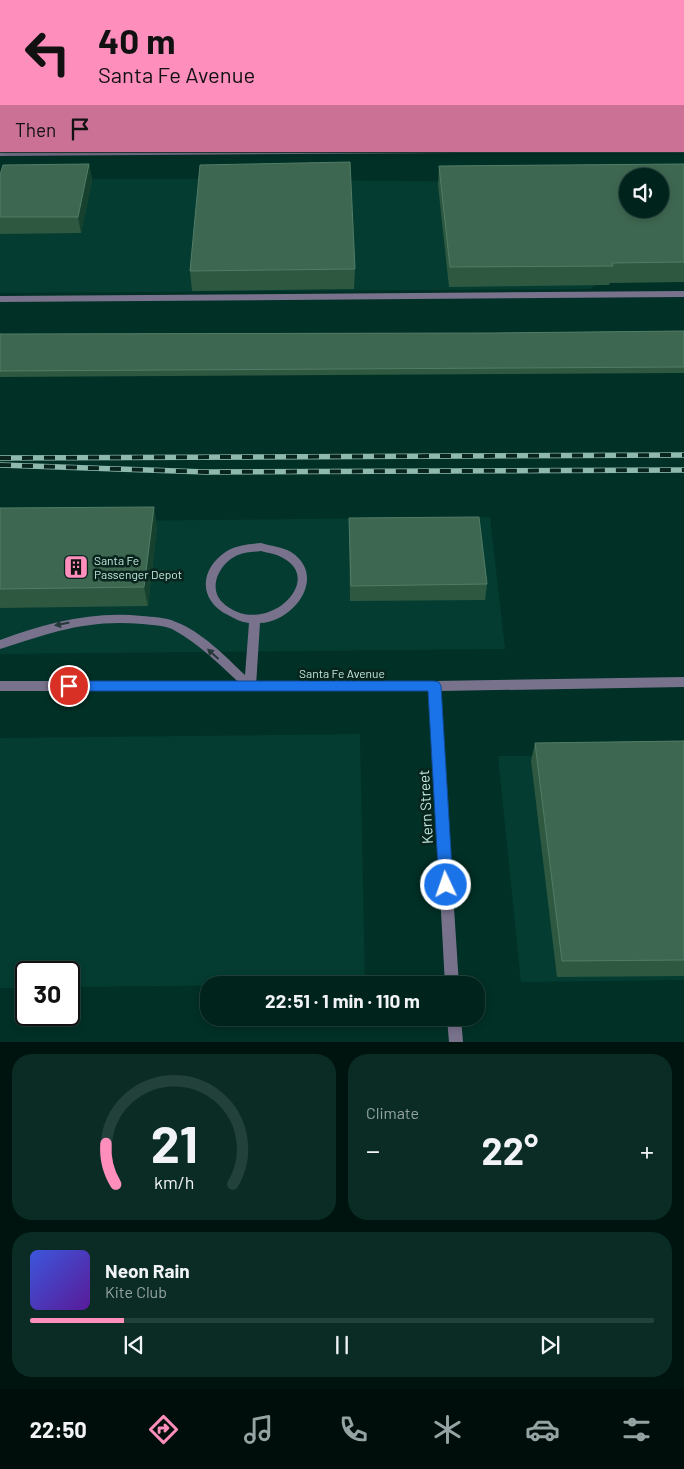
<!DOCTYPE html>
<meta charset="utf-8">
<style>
:root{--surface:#00241c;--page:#0a2c25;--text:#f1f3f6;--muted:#95a4a3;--line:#22413b;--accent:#fe8ebc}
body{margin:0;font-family:Barlow,sans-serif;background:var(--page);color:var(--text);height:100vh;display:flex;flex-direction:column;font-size:19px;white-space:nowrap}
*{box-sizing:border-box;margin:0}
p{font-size:16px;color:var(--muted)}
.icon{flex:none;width:28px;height:28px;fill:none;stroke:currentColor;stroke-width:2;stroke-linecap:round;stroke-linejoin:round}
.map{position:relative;height:1042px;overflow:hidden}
.sheet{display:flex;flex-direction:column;gap:12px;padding:12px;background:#00140f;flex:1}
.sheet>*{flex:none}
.top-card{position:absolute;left:0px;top:0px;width:685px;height:152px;box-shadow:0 2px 8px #0003,0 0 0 1px var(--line);background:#fe8ebc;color:#111;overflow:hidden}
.controls{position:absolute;left:619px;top:168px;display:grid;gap:10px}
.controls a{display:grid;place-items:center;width:50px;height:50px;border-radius:50%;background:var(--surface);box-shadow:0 2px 8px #0003,0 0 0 1px var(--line);font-size:25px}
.speed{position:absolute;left:15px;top:961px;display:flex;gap:10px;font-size:25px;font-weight:700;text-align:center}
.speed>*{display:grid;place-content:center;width:65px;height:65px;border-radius:50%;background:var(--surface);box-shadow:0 2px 8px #0003,0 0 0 1px var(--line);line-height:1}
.speed .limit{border:2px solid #111;border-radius:8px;background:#fff;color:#111}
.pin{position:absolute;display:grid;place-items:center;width:42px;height:42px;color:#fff;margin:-21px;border:2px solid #fff;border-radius:50%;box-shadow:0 1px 5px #0007}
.me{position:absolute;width:55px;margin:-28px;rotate:357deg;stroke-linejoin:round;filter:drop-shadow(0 0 4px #0008)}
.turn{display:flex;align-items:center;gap:18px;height:105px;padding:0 15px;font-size:22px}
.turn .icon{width:65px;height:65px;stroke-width:2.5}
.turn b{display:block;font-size:35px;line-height:42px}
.then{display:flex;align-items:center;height:48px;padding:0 15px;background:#0003;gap:10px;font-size:19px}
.big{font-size:38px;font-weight:700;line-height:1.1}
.sheet .widget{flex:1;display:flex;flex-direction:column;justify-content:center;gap:8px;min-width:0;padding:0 18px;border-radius:20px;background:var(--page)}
.sheet .dial{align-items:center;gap:0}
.dial svg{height:130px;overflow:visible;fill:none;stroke:var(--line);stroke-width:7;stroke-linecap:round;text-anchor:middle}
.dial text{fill:var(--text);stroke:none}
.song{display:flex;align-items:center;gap:15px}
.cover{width:60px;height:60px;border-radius:8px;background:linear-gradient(135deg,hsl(230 70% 55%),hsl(270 70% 35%))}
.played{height:5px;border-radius:2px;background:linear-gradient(90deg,var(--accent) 15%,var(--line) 15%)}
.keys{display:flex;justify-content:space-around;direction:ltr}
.heat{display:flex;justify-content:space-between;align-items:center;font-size:28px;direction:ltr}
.sheet .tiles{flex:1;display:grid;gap:12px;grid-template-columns:1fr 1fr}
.widget:last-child{grid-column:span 2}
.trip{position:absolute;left:200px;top:976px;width:285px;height:50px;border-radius:20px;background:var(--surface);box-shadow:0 2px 8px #0003,0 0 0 1px var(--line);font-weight:700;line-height:50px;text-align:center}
.dock{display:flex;height:80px;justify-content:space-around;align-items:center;background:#000e0b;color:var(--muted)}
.dock .icon{width:35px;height:35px}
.dock .selected{color:var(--accent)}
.dock b{font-size:22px;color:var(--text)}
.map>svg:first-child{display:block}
</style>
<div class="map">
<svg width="684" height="1042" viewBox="0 0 684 1042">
<rect width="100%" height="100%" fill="#003026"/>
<g fill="#043c31">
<polygon points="0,0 202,0 1,1 0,137"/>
<polygon points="0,179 205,179 584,183 606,277 590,289 0,293"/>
<polygon points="490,517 505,649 0,654 0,522"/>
<polygon points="360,734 365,984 69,987 69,972 26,972 26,988 0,988 0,738"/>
<polygon points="684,754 684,980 521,982 498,756"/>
</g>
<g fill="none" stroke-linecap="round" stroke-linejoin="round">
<g fill="#78728c" fill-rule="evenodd">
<polygon points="684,291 684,297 0,302 0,296"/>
<path d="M261,543c9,3 22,4 30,9 37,24 3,70 -31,71l-4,63 -2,3 -4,2 -4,-2c-23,-21 -46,-45 -74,-60 -9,-4 -21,-4 -30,-5 -55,-5 -92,9 -142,25v-9c46,-17 92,-29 142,-24 11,1 23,1 34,6 26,10 49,34 69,53l4,-52c-8,-1 -14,-4 -21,-8 -30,-15 -29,-46 -1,-64 10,-6 23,-7 34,-8zM261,551c7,2 16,3 22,7 44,23 -21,83 -61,44 -15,-16 -1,-40 16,-47 7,-3 15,-3 23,-4z"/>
</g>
<g fill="#78728c" fill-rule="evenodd">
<polygon points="684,677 684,687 440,691 459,985 445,985 429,691 0,691 0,681 434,681"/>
<polygon points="447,1018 461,1018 463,1042 449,1042"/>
</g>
<g fill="#78728c" fill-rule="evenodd">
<polygon points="606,0 613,0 613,1 607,1"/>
<polygon points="459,151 455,153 0,156 0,152"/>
</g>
<defs>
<g id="rail">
<polyline points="0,458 684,455"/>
<polyline points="0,465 206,472 684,470"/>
</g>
</defs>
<use href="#rail" stroke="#90b9ae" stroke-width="5.5"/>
<use href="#rail" stroke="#09241d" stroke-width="4" stroke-dasharray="11" stroke-linecap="butt"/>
</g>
<g fill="#2e5840">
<polygon points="355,0 355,1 245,1"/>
<polygon points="677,0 684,0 684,18 684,1 677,1"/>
<rect x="0" y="33" width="1" height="102"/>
<polygon points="89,164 92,180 81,233 0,234 0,175"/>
<polygon points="684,164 684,282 610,283 609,285 449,287 438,185 439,166"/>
<polygon points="355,269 354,289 192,291 190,271"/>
<polygon points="684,331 684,373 0,377 0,334 491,333"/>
<polygon points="0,508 157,526 148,606 0,608"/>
<polygon points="349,518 487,584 485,600 350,601"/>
<polygon points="684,741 684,976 557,977 531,761 535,743"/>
</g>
<g fill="#15412e">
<polygon points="89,164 92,180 81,233 78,217"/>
<polygon points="154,507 157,526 148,606 144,587"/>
</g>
<g fill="#3e6751" stroke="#527c66" fill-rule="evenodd">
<polygon points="245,0 352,0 337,0 337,1 245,1"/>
<rect x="424" y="0" width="142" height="1"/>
<rect x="0" y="33" width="1" height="83"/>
<polygon points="350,162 355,269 190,271 200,165"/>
<polygon points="89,164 78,217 0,217 0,175 3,165"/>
<path d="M684,164v98l-72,1 1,3 -163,1 -11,-101zM628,176h32v33h-32z"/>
<polygon points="684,331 684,367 0,371 0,334 491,333"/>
<polygon points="154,507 144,587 0,589 0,508"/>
<polygon points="479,517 487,584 351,586 349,518"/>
<polygon points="684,741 684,960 562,961 535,743"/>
</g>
<defs><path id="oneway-solid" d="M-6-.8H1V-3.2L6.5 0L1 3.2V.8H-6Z" transform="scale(1.25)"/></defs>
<g fill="#253839">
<use href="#oneway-solid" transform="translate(62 624) rotate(169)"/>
<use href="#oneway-solid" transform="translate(213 654) rotate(-138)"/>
</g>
<polygon fill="#1a73e8" stroke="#114b97" points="69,681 434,681 439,682 441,686 453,885 451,890 446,892 441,890 439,885 428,691 69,691 64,690 62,686 64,682"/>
<defs>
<symbol id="building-square" viewBox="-11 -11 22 22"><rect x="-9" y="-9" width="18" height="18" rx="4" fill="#fe8ebc" stroke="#09241d"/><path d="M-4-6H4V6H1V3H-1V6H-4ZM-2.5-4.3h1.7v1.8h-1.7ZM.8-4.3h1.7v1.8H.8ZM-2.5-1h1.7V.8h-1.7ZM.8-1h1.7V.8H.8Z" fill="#111"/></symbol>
</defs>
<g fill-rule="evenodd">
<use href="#building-square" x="62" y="553" width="28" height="28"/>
</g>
<g text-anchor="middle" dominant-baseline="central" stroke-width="5" stroke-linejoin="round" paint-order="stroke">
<g font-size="12" fill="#c1e8dc" stroke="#09241d" text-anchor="start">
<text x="94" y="560">Santa Fe<tspan x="94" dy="14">Passenger Depot</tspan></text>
</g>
<g font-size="12" fill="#c1e8dc" stroke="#09241d">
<text x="342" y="673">Santa Fe Avenue</text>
</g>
<g font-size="15" fill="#c1e8dc" stroke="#09241d">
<text transform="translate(425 807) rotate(-93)">Kern Street</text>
</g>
</g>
</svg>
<div class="controls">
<a><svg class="icon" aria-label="sound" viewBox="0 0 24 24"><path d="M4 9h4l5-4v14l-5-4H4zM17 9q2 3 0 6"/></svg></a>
</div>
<div class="speed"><div class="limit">30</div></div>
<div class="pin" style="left:69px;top:686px;background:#d93025"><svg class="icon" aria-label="arrive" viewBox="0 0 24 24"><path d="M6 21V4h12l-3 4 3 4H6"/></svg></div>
<svg class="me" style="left:446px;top:885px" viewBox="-20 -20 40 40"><circle r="17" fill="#1a73e8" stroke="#fff" stroke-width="3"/><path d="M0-11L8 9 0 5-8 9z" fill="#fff"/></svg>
<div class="trip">22:51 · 1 min · 110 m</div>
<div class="top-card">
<div class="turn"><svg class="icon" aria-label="left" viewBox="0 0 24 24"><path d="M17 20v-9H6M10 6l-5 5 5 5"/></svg><div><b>40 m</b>Santa Fe Avenue</div></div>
<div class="then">Then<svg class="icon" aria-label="arrive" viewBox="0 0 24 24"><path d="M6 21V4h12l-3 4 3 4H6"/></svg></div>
</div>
</div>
<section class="sheet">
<div class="tiles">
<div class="widget dial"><svg viewBox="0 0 100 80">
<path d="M14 69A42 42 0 1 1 86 69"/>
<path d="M14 69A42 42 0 0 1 8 44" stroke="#fe8ebc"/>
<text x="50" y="56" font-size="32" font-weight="700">21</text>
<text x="50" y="72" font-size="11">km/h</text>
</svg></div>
<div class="widget"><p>Climate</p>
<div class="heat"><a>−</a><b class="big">22°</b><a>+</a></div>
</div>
<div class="widget">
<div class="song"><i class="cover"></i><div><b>Neon Rain</b><p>Kite Club</p></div></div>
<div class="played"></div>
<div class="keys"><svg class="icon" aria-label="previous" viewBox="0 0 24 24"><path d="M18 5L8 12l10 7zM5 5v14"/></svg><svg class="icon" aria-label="pause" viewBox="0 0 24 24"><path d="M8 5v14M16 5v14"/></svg><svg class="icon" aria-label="next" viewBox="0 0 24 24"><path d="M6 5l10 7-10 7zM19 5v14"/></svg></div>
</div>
</div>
</section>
<nav class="dock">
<b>22:50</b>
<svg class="icon selected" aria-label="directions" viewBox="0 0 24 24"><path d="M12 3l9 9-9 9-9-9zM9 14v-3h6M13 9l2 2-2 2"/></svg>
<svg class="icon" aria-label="music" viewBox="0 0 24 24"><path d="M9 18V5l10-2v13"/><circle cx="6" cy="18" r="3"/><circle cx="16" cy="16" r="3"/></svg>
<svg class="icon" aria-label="phone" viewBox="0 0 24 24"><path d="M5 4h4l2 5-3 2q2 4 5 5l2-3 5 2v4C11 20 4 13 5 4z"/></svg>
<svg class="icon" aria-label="climate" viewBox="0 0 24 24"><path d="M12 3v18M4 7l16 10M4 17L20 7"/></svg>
<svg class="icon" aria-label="car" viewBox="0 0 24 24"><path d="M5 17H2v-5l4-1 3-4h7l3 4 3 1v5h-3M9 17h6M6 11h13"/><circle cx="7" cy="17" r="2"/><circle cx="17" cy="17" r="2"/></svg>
<svg class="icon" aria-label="filters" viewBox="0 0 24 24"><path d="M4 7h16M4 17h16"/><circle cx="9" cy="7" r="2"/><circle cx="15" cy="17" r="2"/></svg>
</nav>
